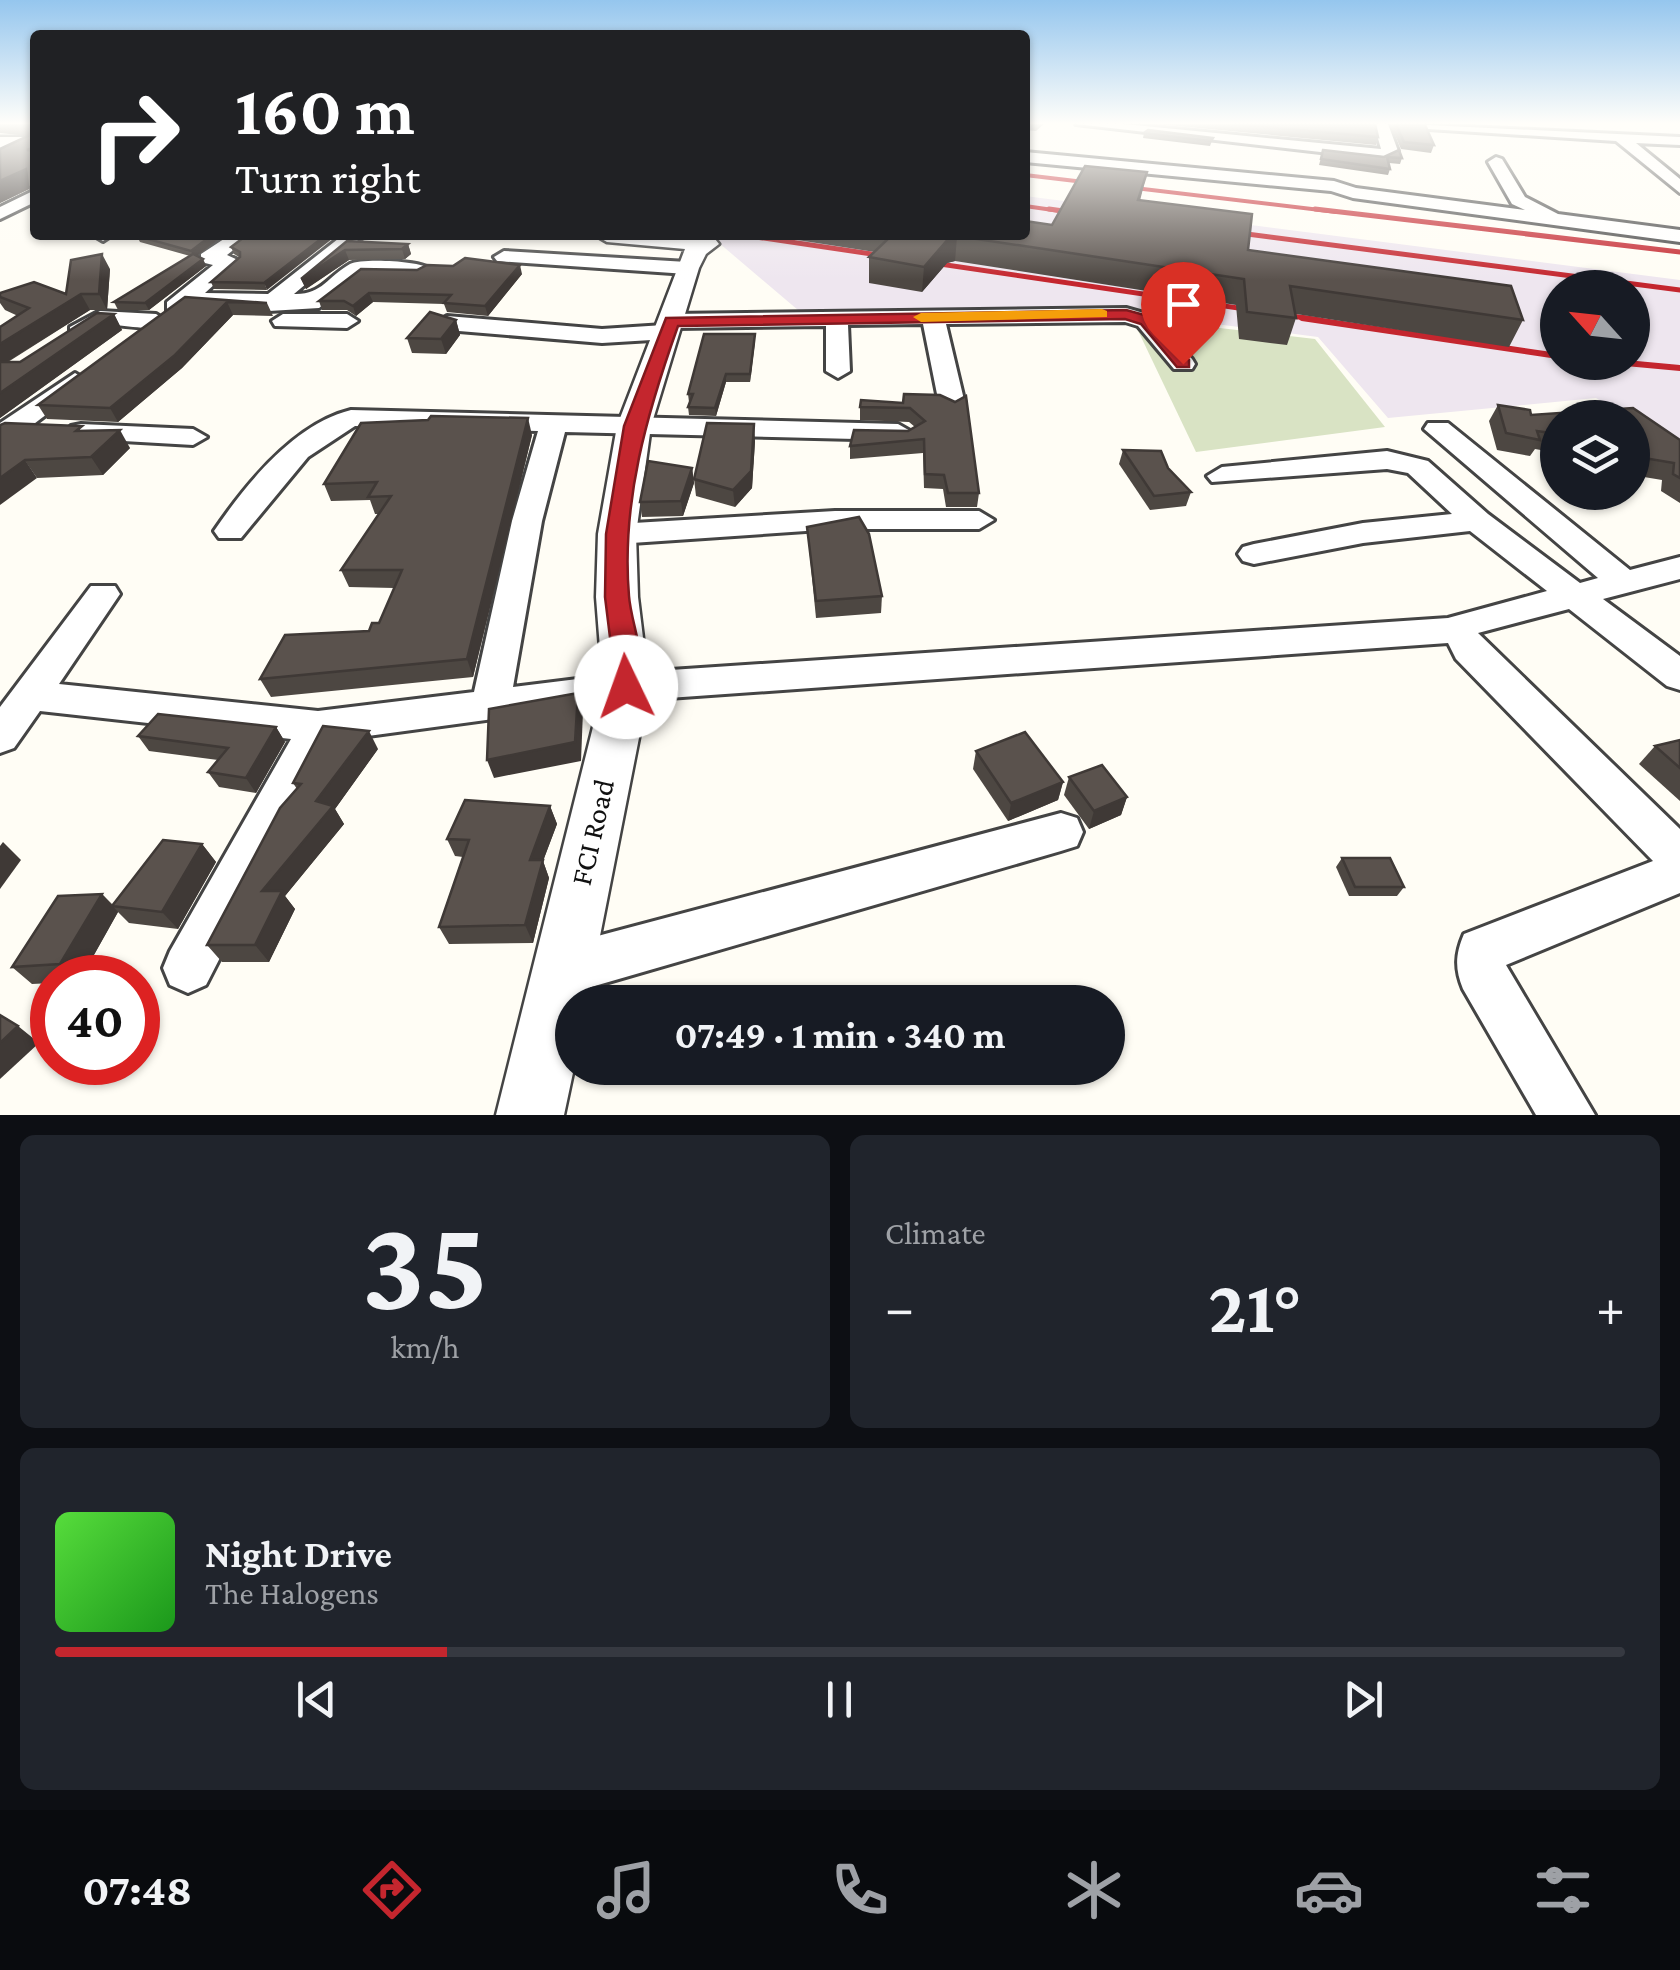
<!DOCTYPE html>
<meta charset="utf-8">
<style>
:root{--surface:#171b24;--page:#20242c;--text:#f1f3f6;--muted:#9ea1a6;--line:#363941;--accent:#c4262e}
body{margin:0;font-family:"Crimson Pro",serif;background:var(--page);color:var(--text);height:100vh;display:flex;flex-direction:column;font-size:38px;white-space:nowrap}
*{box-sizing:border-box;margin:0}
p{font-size:32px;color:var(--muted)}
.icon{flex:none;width:55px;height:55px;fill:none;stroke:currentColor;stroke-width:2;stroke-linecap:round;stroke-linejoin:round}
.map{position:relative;height:1115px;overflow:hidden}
.sheet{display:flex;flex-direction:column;gap:20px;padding:20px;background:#0d0f14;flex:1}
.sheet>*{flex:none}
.hud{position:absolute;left:30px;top:30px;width:1000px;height:210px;border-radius:10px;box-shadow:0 2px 8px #0004;background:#202124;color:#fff;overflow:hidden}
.needle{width:65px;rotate:297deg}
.controls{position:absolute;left:1540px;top:270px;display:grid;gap:20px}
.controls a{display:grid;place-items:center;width:110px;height:110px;border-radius:50%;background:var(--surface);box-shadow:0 2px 8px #0004;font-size:50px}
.speed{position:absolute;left:30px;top:955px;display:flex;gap:20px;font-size:50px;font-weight:700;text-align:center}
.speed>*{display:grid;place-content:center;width:130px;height:130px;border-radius:50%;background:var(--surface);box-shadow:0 2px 8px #0004;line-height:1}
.speed .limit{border:15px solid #d22;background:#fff;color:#111}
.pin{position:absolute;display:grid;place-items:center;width:85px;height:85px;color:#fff;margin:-102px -42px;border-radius:50% 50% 50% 0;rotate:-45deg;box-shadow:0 0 10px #0007}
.pin .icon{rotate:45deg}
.me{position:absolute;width:110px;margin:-55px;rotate:357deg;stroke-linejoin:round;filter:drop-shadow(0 0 8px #0008)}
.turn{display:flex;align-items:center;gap:35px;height:210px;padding:0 40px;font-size:45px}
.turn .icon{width:130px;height:130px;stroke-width:2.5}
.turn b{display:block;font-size:70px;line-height:85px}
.big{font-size:75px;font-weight:700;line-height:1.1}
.sheet .widget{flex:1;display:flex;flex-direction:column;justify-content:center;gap:15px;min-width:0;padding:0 35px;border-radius:15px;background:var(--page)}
.sheet .dial{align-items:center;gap:0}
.dial b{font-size:130px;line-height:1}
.song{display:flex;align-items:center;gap:30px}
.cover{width:120px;height:120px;border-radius:15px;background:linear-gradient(135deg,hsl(110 70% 55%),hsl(120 70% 35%))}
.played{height:10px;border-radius:5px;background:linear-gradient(90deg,var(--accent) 25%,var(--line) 25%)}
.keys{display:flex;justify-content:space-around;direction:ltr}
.heat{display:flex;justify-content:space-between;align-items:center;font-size:55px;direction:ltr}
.sheet .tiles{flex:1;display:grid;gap:20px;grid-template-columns:1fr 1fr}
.widget:last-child{grid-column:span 2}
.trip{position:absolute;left:555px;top:985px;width:570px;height:100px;border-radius:50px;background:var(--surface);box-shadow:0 2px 8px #0004;font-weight:700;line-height:100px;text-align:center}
.tab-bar{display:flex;height:160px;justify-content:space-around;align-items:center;background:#090b0e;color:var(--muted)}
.tab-bar .icon{width:70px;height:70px}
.tab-bar .current{color:var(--accent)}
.tab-bar b{font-size:45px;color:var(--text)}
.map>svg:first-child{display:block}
</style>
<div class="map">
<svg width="1680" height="1115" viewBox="0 0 1680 1115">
<rect width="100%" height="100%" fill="#fffdf5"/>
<path fill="#eee6ef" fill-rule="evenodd" d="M1025,196l655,84v168l-84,-50 -208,20 -70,-81 -188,-24 -325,3 -86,-73 -74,-8h380zM1558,288h74v74h-74z"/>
<polygon fill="#d9e3c4" points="1132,318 1315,339 1385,427 1196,452"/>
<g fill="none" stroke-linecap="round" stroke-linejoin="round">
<defs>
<g id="minor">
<polygon points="1076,124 1124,124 1381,149 1374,124 1388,124 1398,151 1382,159"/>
<polygon points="1406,124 1680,137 1680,145 1636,143 1680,179 1680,193 1616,141 1413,128"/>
<polygon points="1025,152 1334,181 1356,188 1525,210 1512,204 1488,162 1496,157 1502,159 1525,197 1558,214 1680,230 1680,242 1353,198 1331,191 1025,162"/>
<polygon points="35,190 35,202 0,219 0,207"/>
<polygon points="93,235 112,235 103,241"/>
<path d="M230,235h22l-25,20 13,6 -35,32 63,1 75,-59h21l-70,59c28,1 33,-17 56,-30 12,-6 71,-3 80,5l-10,6 -57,-1 -44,34 -50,3 -79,-5 -7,6h-16v-10l46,-37 -12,-3v-8z"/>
<polygon points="504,251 687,262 697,268 687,274 497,261 494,257"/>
<polygon points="1126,308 1154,316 1192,359 1195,364 1192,369 1174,369 1138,326 1125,322 946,324 965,404 952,412 939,404 923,324 848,325 850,371 838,378 826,371 826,326 677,328 676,337 668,339 602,343 447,330 436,323 447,316 602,329 664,325 664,316 672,314"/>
<path d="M100,311l56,3 11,7c-14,13 -39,3 -58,4 -15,2 -22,16 -39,12v-10z"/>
<polygon points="283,314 347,314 358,321 347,328 275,326 272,321"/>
<polygon points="75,373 88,381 84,386 10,442 0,444 0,423"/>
<path d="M351,410l547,14 14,8 -14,8 -333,-8 -23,89 -29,166 113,-14 822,-55 99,-27 -77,-60 -107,12 -109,21 -11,-3 -5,-7 5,-7 11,-3 109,-21 89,-9 -44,-41 -21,-4 -175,13 -5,-6 15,-9 165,-16 41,10 60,53 92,69 18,-5 -174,-149 4,-6h20l182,147 50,-13v22l-77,20 77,57v34l-13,-4 -98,-77 -91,24 202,196v64l-174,72 89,150h-59l-73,-126c-8,-20 -8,-34 1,-55l189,-73 -197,-202 -8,-16 -822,58 -295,40 -125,244 -18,8 -18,-8 -7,-17 7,-17 121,-212 -251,-28 -26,37 -14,5v-46l91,-121h24l5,8 -61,90 259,27 156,-19 38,-171 26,-90 -183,-5 -47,31 -67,81h-22l-5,-7c32,-47 80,-107 137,-121z"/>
<polygon points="81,424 193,429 207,437 193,445 71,438 67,432 71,426"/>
<polygon points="835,511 979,511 994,520 979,529 835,529 617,544 601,534 617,524"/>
<polygon points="1061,813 1077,818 1083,832 1077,846 1061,851 560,996 542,988 535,971 542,954 560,946"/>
</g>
<g id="tertiary">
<rect x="0" y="137" width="35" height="12"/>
<polygon points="595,235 715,239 719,244 706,254 699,268 651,426 636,534 638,597 649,687 587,1002 572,1002 574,1068 564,1115 496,1115 603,687 596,597 598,534 617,426 685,249 607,242"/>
</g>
</defs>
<use href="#minor" stroke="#444" stroke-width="6"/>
<use href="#tertiary" stroke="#444" stroke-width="5"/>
<use href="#minor" fill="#fff" fill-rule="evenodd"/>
<use href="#tertiary" fill="#fff" fill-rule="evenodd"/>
<g stroke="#c4262e" stroke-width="4">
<polyline points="1025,175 1337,212"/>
<polyline points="1025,206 1067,212"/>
</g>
<g stroke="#c4262e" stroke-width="5">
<polyline points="1049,209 1085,214"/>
<polyline points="1315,209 1680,252"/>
<polyline points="1224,231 1680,290"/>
<polyline points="743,235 1319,320"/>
</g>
<g stroke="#c4262e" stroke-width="6">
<polyline points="1302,318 1558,356"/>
<polyline points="1615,362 1680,368"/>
</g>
</g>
<g fill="#4d4742">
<polygon points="0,124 35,124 35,200 29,189 0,203 0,149 28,136 0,133"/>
<polygon points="1025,124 1044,124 1036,131 1025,130"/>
<polygon points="1156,124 1375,124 1378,137 1376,145"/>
<polygon points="1390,124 1421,124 1434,145 1431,153 1401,149"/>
<polygon points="1144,133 1213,138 1210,146 1143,138"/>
<polygon points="1323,150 1402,158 1400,164 1389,163 1390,169 1388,175 1319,165"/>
<polygon points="1147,172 1140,201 1248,250 1523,320 1509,347 1296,314 1296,318 1287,345 1239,339 1236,305 955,261 947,263 922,292 869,283 869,257 875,252 765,235 1025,235 1052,225"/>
<polygon points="224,235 197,256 203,259 206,266 149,310 118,310 114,302 190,256 140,242 137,236"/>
<polygon points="247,235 267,290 214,289 211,282 239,257 234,254 231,247"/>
<polygon points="347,241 408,244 411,254 405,259 349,260 306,289 301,279"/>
<polygon points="110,269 107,310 90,310 8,362 20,362 114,314 122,330 0,418 0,327 18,316 5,310 0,303 0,293 66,294"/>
<polygon points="417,270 522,274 488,316 447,312 444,304 373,302 356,316 347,310 322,310 319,301"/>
<polygon points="185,297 267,303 273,316 233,315 182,368 118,422 47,419 38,405"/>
<polygon points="456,320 460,335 446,354 412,353 407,338"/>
<polygon points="755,334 750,382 726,382 716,416 689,415 688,407 690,402 689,402 688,394"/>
<polygon points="940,395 979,493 977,507 946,507 943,489 924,488 923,453 850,459 850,446 908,431 915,427 909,422 860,420 860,407 903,403"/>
<polygon points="1498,405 1530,410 1531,415 1633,408 1680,440 1680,503 1661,491 1662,480 1632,475 1632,418 1558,418 1558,453 1535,449 1530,456 1497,450 1489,421"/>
<polygon points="0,425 85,431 130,448 103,475 37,478"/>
<polygon points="532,435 473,677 271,697 260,679 369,631 379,623 394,588 349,587 341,570 379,514 375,514 370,500 331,501 324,484"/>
<polygon points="755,441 752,488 735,507 696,496 694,479"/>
<polygon points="1123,450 1168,468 1191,492 1186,506 1150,510 1119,464"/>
<polygon points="692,468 694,483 683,516 642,517 640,502"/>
<polygon points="807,527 882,596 881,613 816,618"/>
<polygon points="276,727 285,742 256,793 219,787 208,772 218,760 149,751 138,736"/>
<polygon points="1680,740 1680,801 1639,764 1655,746"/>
<polygon points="378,749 335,809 344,824 285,896 295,909 269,962 222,962 207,945 297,789 293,783"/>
<polygon points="976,751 1063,782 1058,800 1008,821 973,769"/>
<polygon points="1069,777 1127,797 1121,815 1089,829 1064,795"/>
<polygon points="550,806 557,824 543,861 549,878 533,943 449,944 439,927 463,857 455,856 447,839"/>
<polygon points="202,844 216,862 178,929 129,923 118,912 81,978 52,978 52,983 32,984 12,967 102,894 113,905"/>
<polygon points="1342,858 1404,887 1397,896 1349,896 1336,867"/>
</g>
<g fill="#3f3936">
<polygon points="26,169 29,189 0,203 0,181"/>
<polygon points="212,235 224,235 194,258 191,251"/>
<polygon points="326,235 337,235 267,290 264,283"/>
<polygon points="360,235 377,235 362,241"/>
<polygon points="957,236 955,261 947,263 922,292 924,267 949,238"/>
<polygon points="408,244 411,254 405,259 402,249"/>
<polygon points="345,250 349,260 306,289 301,279"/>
<polygon points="102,254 110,269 107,310 99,294"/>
<polygon points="203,259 206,266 149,310 145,303"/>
<polygon points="520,265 522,274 488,316 485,306"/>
<polygon points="369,293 373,302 356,316 353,306"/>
<polygon points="81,294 90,310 0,366 0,344"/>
<polygon points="227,302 233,315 182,368 118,422 110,408"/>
<polygon points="114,314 122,330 0,418 0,393"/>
<polygon points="456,320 460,335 446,354 441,339"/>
<polygon points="755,334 755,342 750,382 750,374"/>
<polygon points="726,374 726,382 716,416 715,408"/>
<polygon points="528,418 532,435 473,677 467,659"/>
<polygon points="754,424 755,441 752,488 735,507 733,490"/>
<polygon points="120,430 130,448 103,475 91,457"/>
<polygon points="25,460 37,478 0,505 0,478"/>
<polygon points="692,468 694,483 683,516 681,501"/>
<polygon points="578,693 583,711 581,761 494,778 487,760"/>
<polygon points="276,727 285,742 256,793 246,778"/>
<polygon points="369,731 378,749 335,809 344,824 285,896 295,909 269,962 255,945 262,891 316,801"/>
<polygon points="1063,782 1058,800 1008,821 1011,803"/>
<polygon points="1127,797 1121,815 1089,829 1094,811"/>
<polygon points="550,806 557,824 543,861 549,878 533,943 525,925 530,860"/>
<polygon points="3,842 21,860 0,889 0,846"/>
<polygon points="202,844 216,862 178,929 162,912"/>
<polygon points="102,894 118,912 81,978 74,978 60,964"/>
<polygon points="18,1026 39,1043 0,1079 0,1043"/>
</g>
<g fill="#5a524d" stroke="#3f3936" stroke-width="2.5">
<polygon points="30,124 35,124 35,147 27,150 35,151 35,187 28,187 26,169 0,181 0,149 28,136"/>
<polygon points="1233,124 1375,124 1378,137"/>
<polygon points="1396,124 1425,125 1434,145 1404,142"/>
<polygon points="1148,130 1213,138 1211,141 1144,133"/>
<polygon points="1323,150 1384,157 1399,150 1402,158 1387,157 1390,169 1321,159"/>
<polygon points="1085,166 1147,172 1138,200 1252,214 1248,250 1511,286 1523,320 1290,286 1296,318 1247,312 1244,279 957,236 949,238 924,267 869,257 892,235 1025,235 1025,221 1052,225"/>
<polygon points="139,235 212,235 191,251 137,236"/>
<polygon points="247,235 326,235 264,283 211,282 240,257 240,252 231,247"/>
<polygon points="347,241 408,244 402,249 345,250 301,279"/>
<polygon points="102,254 99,294 81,294 0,344 0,327 29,308 0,297 0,293 34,282 66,294 71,260"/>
<polygon points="193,254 203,259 145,303 114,302"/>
<polygon points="465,258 520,265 485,306 444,303 451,295 369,293 353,306 344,301 319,301 361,269 417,270 427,265 453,266"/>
<polygon points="185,297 267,303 227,302 175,355 110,408 38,405"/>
<polygon points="430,312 456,320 441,339 407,338"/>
<polygon points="97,313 114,314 0,393 0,362 20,362"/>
<polygon points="704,334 755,334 750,374 726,374 715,408 688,407 693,394 688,394"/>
<polygon points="904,394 940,395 955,402 966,396 979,493 948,493 944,475 925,474 924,439 850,446 854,430 908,431 925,421 910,408 860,407 861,400 903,403"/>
<polygon points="1498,405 1530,410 1531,415 1633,408 1680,440 1680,478 1673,474 1674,463 1632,456 1632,418 1558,418 1558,434 1537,431 1540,440 1506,433"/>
<polygon points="431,416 528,418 467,659 260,679 285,635 369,631 372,623 379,623 402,570 341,570 391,496 368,497 377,482 324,484 361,423 428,420"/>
<polygon points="5,423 82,426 76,431 120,430 91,457 25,460 0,478 0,425"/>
<polygon points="707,423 754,424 751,471 733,490 694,479"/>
<polygon points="1123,450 1161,451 1168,468 1191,492 1154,496"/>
<polygon points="648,461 692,468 681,501 640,502"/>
<polygon points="859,517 869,534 882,596 816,601 807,527"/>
<polygon points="578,693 575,742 487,760 489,709"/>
<polygon points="158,714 276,727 246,778 208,772 228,748 138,736"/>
<polygon points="323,726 369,731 316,801 333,806 262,891 282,891 255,945 207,945 280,808 301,784 293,783"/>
<polygon points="1025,732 1063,782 1011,803 976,751"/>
<polygon points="1680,740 1680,768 1655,746"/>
<polygon points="1102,765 1127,797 1094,811 1069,777"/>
<polygon points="465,800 550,806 530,860 543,860 525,925 439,927 469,840 447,839"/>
<polygon points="163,840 202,844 162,912 112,906"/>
<polygon points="1342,858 1390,858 1404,887 1355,887"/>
<polygon points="102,894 60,964 12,967 58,896"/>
<polygon points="0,1015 18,1026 0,1043"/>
</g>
<linearGradient id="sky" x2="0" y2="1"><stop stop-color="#95c6ee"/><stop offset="0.44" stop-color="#fffefa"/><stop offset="1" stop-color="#fffefa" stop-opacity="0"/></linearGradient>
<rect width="1680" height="280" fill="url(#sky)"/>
<path fill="#c4262e" stroke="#7f191e" stroke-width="2.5" d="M1126,310l26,7 37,43v7h-12l-36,-43 -16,-5 -447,7c-31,87 -57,176 -49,270 2,29 22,71 7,98h-19l-12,-97 1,-63 18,-108 42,-108z"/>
<polygon fill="#f59e0b" points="1102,309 1107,311 1107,317 921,322 913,317 921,313"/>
<g text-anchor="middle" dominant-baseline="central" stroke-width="10" stroke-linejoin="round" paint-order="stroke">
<g font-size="30" fill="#111" stroke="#fff">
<text transform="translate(592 832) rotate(-77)">FCI Road</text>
</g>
</g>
</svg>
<div class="controls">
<a><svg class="needle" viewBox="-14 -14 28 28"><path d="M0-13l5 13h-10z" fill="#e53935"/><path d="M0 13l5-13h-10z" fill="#9ea1a6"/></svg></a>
<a><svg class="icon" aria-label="layers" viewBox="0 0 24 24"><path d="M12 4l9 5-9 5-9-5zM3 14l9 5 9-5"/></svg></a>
</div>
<div class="speed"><div class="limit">40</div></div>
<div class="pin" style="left:1183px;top:364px;background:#d93025"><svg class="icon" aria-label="arrive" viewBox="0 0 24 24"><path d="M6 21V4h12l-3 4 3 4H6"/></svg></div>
<svg class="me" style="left:626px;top:687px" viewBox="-20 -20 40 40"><circle r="19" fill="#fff"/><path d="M0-13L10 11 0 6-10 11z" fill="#c4262e"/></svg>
<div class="trip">07:49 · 1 min · 340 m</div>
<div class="hud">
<div class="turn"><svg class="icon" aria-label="right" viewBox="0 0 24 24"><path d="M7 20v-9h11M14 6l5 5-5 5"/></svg><div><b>160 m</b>Turn right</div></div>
</div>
</div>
<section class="sheet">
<div class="tiles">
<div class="widget dial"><b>35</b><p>km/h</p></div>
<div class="widget"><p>Climate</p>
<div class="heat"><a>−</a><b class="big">21°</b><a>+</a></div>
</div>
<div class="widget">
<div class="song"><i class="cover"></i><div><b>Night Drive</b><p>The Halogens</p></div></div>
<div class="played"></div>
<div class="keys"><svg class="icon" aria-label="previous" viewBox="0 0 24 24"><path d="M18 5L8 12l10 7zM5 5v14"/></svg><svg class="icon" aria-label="pause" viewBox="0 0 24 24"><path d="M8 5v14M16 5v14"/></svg><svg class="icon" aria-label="next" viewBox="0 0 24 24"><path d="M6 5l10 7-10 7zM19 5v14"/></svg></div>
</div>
</div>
</section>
<nav class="tab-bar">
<b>07:48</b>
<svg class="icon current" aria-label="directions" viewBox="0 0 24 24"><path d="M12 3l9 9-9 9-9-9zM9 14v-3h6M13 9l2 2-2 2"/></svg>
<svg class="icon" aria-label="music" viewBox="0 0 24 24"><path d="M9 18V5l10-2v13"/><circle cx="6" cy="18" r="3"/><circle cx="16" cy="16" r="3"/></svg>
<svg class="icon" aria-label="phone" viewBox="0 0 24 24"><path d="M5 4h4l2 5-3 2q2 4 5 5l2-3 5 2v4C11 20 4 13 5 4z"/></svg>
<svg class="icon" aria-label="climate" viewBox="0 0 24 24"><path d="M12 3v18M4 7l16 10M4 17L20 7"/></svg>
<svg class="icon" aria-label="car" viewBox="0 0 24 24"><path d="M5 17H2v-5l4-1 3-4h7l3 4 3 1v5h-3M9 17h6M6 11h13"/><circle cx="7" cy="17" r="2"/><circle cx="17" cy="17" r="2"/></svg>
<svg class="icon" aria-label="filters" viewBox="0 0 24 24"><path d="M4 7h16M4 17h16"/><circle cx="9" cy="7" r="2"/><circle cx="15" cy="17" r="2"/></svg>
</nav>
